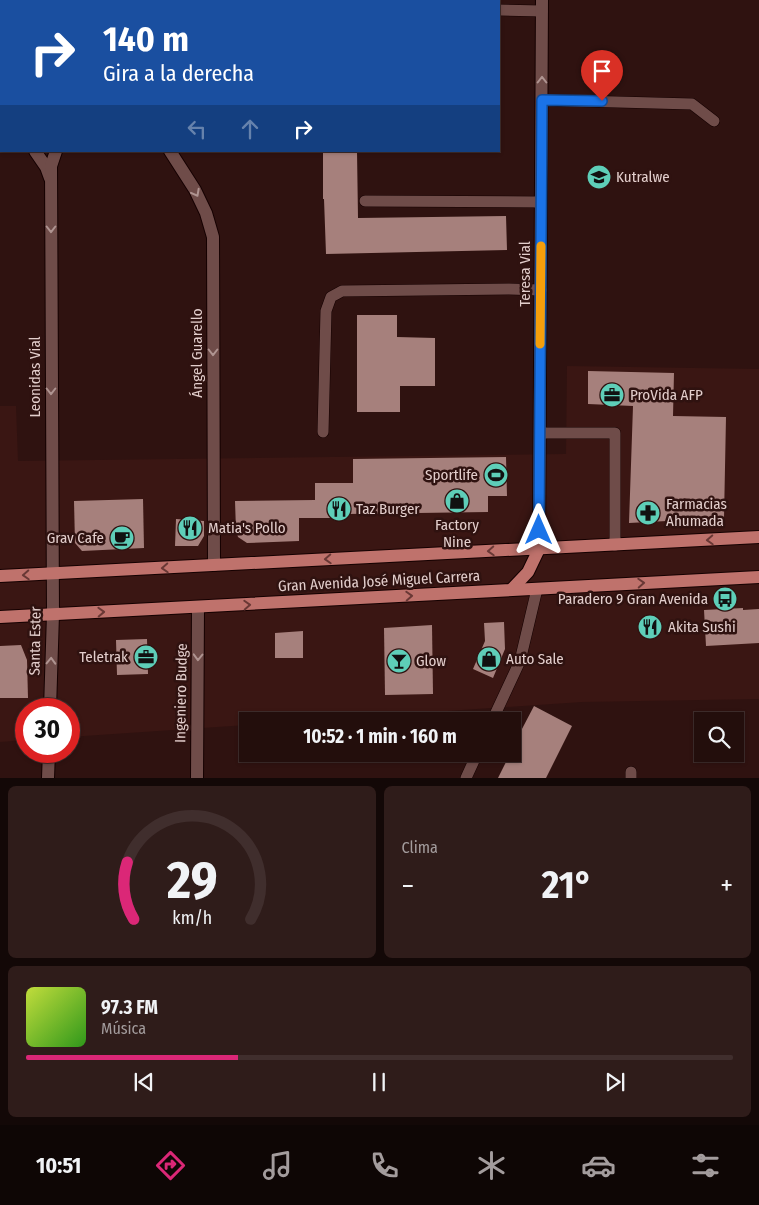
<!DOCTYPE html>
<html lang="es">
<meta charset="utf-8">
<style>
:root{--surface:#230e0c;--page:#2f1c1a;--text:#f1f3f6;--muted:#a39c9d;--line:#402e2d;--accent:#db2777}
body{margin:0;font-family:"Fira Sans Condensed",sans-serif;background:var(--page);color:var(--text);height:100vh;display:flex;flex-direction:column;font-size:19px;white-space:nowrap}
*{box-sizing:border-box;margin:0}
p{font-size:16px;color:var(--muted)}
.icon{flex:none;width:28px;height:28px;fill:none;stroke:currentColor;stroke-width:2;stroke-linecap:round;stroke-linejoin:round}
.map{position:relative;height:778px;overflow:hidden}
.sheet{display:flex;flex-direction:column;gap:8px;padding:8px;background:#130807;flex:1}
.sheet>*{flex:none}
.banner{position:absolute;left:0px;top:0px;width:500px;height:152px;box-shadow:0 1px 4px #0004,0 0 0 1px var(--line);background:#1a4fa0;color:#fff;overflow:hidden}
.fabs{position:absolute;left:694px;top:712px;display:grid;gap:10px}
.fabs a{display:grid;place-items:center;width:50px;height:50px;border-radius:0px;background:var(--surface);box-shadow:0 1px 4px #0004,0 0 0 1px var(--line);font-size:25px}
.speed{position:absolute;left:15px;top:698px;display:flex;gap:10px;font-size:25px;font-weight:700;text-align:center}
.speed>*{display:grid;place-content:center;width:65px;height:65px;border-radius:50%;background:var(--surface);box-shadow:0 1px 4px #0004,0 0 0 1px var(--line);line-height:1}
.speed .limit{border:8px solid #d22;background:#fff;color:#111}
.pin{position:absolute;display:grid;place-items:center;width:42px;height:42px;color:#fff;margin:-51px -21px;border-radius:50% 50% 50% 0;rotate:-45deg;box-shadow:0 0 5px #0007}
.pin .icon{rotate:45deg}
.me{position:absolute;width:55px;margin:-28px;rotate:0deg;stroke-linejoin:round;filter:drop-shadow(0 0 4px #0008)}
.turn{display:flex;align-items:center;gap:18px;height:105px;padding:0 20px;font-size:22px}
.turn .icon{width:65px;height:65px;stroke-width:2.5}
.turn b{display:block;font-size:35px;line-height:42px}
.lanes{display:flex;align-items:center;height:48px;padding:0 20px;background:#0003;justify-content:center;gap:25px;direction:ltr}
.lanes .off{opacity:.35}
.big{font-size:38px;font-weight:700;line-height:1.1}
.sheet .widget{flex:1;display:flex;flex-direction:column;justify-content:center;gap:8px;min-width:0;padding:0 18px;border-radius:8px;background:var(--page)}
.sheet .dial{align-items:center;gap:0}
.dial svg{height:130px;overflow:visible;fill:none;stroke:var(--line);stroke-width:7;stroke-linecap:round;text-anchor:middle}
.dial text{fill:var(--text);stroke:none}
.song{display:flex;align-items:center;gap:15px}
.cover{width:60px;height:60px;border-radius:8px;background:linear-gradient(135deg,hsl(70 70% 55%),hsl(110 70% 35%))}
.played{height:5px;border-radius:2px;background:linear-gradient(90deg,var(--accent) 30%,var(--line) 30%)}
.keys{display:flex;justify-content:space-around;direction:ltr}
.heat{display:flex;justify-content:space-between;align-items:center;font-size:28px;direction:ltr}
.sheet .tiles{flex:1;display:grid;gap:8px;grid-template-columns:1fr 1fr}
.widget:last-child{grid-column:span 2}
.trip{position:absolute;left:239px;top:712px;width:282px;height:50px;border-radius:0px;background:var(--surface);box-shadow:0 1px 4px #0004,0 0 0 1px var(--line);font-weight:700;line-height:50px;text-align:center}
.tab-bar{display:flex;height:80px;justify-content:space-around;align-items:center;background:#0e0605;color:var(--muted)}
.tab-bar .icon{width:35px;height:35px}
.tab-bar .selected{color:var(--accent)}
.tab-bar b{font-size:22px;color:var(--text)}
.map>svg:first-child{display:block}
</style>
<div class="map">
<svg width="759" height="778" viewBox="0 0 759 778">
<rect width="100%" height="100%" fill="#2f1210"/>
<polygon fill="#3a1613" points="567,366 759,369 759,699 582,702 301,721 248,721 247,725 69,737 69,709 26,709 26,740 0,742 0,406 16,406 18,461 566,454"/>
<g fill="#a6807c">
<polygon points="323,151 357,151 358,218 506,216 507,250 326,254 324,199 323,199"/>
<polygon points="357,315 397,315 397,337 435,338 435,386 400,386 400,412 357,412"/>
<polygon points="588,371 674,373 673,416 726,417 724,518 629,523 633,406 588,404"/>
<polygon points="506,457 507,496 488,496 488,512 347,514 347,518 299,518 299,541 247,543 238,537 236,530 235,501 315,500 315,483 353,483 353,459"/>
<polygon points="143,499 144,548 82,551 75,543 74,501"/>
<polygon points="176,519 204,521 204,536 198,546 175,546"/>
<polygon points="743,608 743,610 759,609 759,643 706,646 704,610"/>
<polygon points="504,622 505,649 493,678 473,669 485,641 484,623"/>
<polygon points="432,625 433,694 385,695 384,628"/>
<polygon points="303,631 303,658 275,658 275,633"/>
<polygon points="147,639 148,674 117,675 116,640"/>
<polygon points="21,645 27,660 28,698 0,698 0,646"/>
<polygon points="534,706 572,726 546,778 498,778 510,754 512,754 512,748"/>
</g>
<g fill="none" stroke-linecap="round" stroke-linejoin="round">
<defs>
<g id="lane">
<polyline points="499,10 542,11"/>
<polyline points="542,100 692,104 714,121"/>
<polyline points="365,201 541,202"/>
<polyline points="323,432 326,311 331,297 342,291 509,289 541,290"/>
<polyline points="540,433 615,433 615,545"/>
<polyline points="492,721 520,661 537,589"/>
<polyline points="466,778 477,754"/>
<polyline points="631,778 631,772"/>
</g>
<g id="street">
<polyline points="142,1 142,0"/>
<polyline points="0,108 1,110"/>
<polyline points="35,151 46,167 50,178"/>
<polyline points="170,151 195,190 206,213 213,237 214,565"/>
<polyline points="539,549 542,0"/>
<polyline points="50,709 53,614 51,166 56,151"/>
<polyline points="48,778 49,751"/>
</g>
<polyline id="secondary" points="197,778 198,608"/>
<g id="primary">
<polyline points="0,576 759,537"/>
<polyline points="511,590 528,572 539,549"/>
<polyline points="0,617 759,577"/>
</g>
</defs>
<use href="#lane" stroke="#150001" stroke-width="12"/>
<use href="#street" stroke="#150001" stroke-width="14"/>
<use href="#secondary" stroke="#150001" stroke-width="14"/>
<use href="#primary" stroke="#150001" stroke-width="14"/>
<use href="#lane" stroke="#6f4c49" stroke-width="11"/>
<use href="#street" stroke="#6f4c49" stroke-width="12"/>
<use href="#secondary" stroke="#6f4c49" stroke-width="12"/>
<use href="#primary" stroke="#bf726c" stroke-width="12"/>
</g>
<defs><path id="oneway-chevron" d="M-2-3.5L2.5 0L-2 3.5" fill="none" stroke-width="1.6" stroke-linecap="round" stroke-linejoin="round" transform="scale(1.25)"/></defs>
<g stroke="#af9491">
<use href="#oneway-chevron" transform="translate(542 80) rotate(-90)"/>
<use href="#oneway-chevron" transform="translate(196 193) rotate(62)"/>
<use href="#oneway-chevron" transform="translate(51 229) rotate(90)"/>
<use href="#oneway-chevron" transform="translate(213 352) rotate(90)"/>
<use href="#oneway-chevron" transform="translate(51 391) rotate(90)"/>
<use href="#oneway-chevron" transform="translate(198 657) rotate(91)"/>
<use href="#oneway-chevron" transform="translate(51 661) rotate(-88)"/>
</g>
<g stroke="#693835">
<use href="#oneway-chevron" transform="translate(710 540) rotate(177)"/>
<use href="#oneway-chevron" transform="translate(491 551) rotate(177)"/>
<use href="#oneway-chevron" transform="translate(328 559) rotate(177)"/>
<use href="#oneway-chevron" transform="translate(165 568) rotate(177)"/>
<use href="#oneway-chevron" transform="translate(26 575) rotate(177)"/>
<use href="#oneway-chevron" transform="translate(641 583) rotate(-3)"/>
<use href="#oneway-chevron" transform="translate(409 596) rotate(-3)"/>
<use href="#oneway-chevron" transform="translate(247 605) rotate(-3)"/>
<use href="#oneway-chevron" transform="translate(101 612) rotate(-2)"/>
</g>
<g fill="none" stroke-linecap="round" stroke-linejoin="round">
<defs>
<polyline id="route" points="539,530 542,100 602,101"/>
</defs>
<use href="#route" stroke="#114b97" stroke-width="12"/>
<use href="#route" stroke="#1a73e8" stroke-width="9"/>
<polyline stroke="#f59e0b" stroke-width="9" points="540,344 541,246"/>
</g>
<defs>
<symbol id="school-disc" viewBox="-11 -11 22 22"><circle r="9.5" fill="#5eceb8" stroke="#2f1210"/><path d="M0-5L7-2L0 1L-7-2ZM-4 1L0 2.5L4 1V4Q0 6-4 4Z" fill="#111"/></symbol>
<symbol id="office-disc" viewBox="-11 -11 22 22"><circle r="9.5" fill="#5eceb8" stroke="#2f1210"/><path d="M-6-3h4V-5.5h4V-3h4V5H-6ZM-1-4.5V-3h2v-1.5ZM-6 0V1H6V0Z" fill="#111"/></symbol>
<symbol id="stadium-disc" viewBox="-11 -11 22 22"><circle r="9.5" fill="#5eceb8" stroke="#2f1210"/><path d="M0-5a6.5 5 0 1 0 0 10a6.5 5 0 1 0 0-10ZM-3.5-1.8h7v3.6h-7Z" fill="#111"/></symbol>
<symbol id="shop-disc" viewBox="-11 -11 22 22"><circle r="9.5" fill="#5eceb8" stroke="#2f1210"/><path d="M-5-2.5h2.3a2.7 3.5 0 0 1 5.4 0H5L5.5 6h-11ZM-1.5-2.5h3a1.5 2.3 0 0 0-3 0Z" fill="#111"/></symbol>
<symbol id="restaurant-disc" viewBox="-11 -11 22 22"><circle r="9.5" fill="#5eceb8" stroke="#2f1210"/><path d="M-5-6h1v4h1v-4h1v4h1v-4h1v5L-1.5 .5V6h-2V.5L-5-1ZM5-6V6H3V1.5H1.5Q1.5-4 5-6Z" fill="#111"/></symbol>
<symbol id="pharmacy-disc" viewBox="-11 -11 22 22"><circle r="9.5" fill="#5eceb8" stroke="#2f1210"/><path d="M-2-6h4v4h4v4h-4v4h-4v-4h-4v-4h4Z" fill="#111"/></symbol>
<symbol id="cafe-disc" viewBox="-11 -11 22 22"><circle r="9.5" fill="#5eceb8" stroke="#2f1210"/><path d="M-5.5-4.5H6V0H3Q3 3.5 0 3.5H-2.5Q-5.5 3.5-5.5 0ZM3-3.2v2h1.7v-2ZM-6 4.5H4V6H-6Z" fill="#111"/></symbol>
<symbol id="bus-disc" viewBox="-11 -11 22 22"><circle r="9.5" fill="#5eceb8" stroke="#2f1210"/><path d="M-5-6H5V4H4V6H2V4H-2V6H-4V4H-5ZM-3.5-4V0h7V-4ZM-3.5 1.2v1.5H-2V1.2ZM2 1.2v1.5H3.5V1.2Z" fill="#111"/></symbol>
<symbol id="bar-disc" viewBox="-11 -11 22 22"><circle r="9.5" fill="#5eceb8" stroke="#2f1210"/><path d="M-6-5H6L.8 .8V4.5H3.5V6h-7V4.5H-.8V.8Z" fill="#111"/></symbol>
</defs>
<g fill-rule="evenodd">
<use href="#school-disc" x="585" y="163" width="28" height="28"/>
<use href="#office-disc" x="598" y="381" width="28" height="28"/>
<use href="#stadium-disc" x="482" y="461" width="28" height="28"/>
<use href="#shop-disc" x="443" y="487" width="28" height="28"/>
<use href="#restaurant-disc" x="325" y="495" width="28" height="28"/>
<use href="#pharmacy-disc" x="634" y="499" width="28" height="28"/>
<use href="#restaurant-disc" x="176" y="514" width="28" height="28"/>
<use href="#cafe-disc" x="108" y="524" width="28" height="28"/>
<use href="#bus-disc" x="711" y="585" width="28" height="28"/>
<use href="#restaurant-disc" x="636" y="613" width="28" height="28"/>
<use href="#office-disc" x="132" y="643" width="28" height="28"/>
<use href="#shop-disc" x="475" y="645" width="28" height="28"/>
<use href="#bar-disc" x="385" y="647" width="28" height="28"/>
</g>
<g text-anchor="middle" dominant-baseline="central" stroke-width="5" stroke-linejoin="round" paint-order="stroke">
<g font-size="15" fill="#e3cecc" stroke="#2f1210" text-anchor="start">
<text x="616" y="177">Kutralwe</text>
<text x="630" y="395">ProVida AFP</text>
<text x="478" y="475" text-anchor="end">Sportlife</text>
<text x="666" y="504">Farmacias<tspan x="666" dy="17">Ahumada</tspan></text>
<text x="356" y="509">Taz Burger</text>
<text x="457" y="525" text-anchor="middle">Factory<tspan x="457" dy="17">Nine</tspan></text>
<text x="208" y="528">Matia's Pollo</text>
<text x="104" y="538" text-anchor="end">Grav Cafe</text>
<text x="708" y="599" text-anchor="end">Paradero 9 Gran Avenida</text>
<text x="668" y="627">Akita Sushi</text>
<text x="128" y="657" text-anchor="end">Teletrak</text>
<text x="506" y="659">Auto Sale</text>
<text x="416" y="661">Glow</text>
</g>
<g font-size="15" fill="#e3cecc" stroke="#2f1210">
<text transform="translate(525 274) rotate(-90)">Teresa Vial</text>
<text transform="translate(197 353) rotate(-90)">Ángel Guarello</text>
<text transform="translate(35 377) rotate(-90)">Leonidas Vial</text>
<text transform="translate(379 581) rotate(-3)">Gran Avenida José Miguel Carrera</text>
<text transform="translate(35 641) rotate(-89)">Santa Ester</text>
<text transform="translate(181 693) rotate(-89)">Ingeniero Budge</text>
</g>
</g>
</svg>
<div class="fabs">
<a><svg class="icon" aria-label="search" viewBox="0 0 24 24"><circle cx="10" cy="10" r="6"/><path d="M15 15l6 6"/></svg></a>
</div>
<div class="speed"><div class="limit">30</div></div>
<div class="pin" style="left:602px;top:101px;background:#d93025"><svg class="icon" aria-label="arrive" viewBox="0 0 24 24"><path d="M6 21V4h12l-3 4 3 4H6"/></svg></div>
<svg class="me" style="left:539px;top:530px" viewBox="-20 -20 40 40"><path d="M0-17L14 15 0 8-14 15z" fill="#1a73e8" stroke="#fff" stroke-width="4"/></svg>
<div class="trip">10:52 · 1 min · 160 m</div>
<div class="banner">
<div class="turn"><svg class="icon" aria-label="right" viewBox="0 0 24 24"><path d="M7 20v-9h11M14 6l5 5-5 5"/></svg><div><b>140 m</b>Gira a la derecha</div></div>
<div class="lanes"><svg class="icon off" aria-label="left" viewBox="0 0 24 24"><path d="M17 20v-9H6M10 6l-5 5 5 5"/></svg><svg class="icon off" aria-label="ahead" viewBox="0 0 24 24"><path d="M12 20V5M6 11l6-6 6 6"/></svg><svg class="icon" aria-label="right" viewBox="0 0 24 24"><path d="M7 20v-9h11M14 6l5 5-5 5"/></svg></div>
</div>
</div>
<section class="sheet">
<div class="tiles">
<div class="widget dial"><svg viewBox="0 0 100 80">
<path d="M14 69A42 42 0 1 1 86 69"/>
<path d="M14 69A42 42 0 0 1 10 34" stroke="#db2777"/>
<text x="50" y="56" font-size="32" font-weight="700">29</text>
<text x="50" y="72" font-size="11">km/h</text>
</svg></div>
<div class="widget"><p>Clima</p>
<div class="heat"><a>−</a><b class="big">21°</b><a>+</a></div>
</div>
<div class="widget">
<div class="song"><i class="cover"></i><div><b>97.3 FM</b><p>Música</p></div></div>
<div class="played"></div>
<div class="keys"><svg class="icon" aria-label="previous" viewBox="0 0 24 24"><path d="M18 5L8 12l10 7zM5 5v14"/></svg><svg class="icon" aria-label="pause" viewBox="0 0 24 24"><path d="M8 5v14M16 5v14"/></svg><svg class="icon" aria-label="next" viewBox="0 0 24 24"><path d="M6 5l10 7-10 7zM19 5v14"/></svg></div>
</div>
</div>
</section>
<nav class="tab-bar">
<b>10:51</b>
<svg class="icon selected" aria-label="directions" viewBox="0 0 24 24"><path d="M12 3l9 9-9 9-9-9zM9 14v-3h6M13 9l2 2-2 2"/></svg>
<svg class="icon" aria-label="music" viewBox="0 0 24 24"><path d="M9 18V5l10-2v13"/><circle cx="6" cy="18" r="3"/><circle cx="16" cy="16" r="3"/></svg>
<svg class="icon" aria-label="phone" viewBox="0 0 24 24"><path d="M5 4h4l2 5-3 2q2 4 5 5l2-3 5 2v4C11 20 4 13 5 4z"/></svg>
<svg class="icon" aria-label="climate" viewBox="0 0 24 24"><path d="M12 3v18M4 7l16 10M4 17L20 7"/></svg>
<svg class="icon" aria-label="car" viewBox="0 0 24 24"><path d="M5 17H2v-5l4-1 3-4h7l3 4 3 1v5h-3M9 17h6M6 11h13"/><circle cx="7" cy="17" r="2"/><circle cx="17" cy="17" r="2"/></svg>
<svg class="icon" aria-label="filters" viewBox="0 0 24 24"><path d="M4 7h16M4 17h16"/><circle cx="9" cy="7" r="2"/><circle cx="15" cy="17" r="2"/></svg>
</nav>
